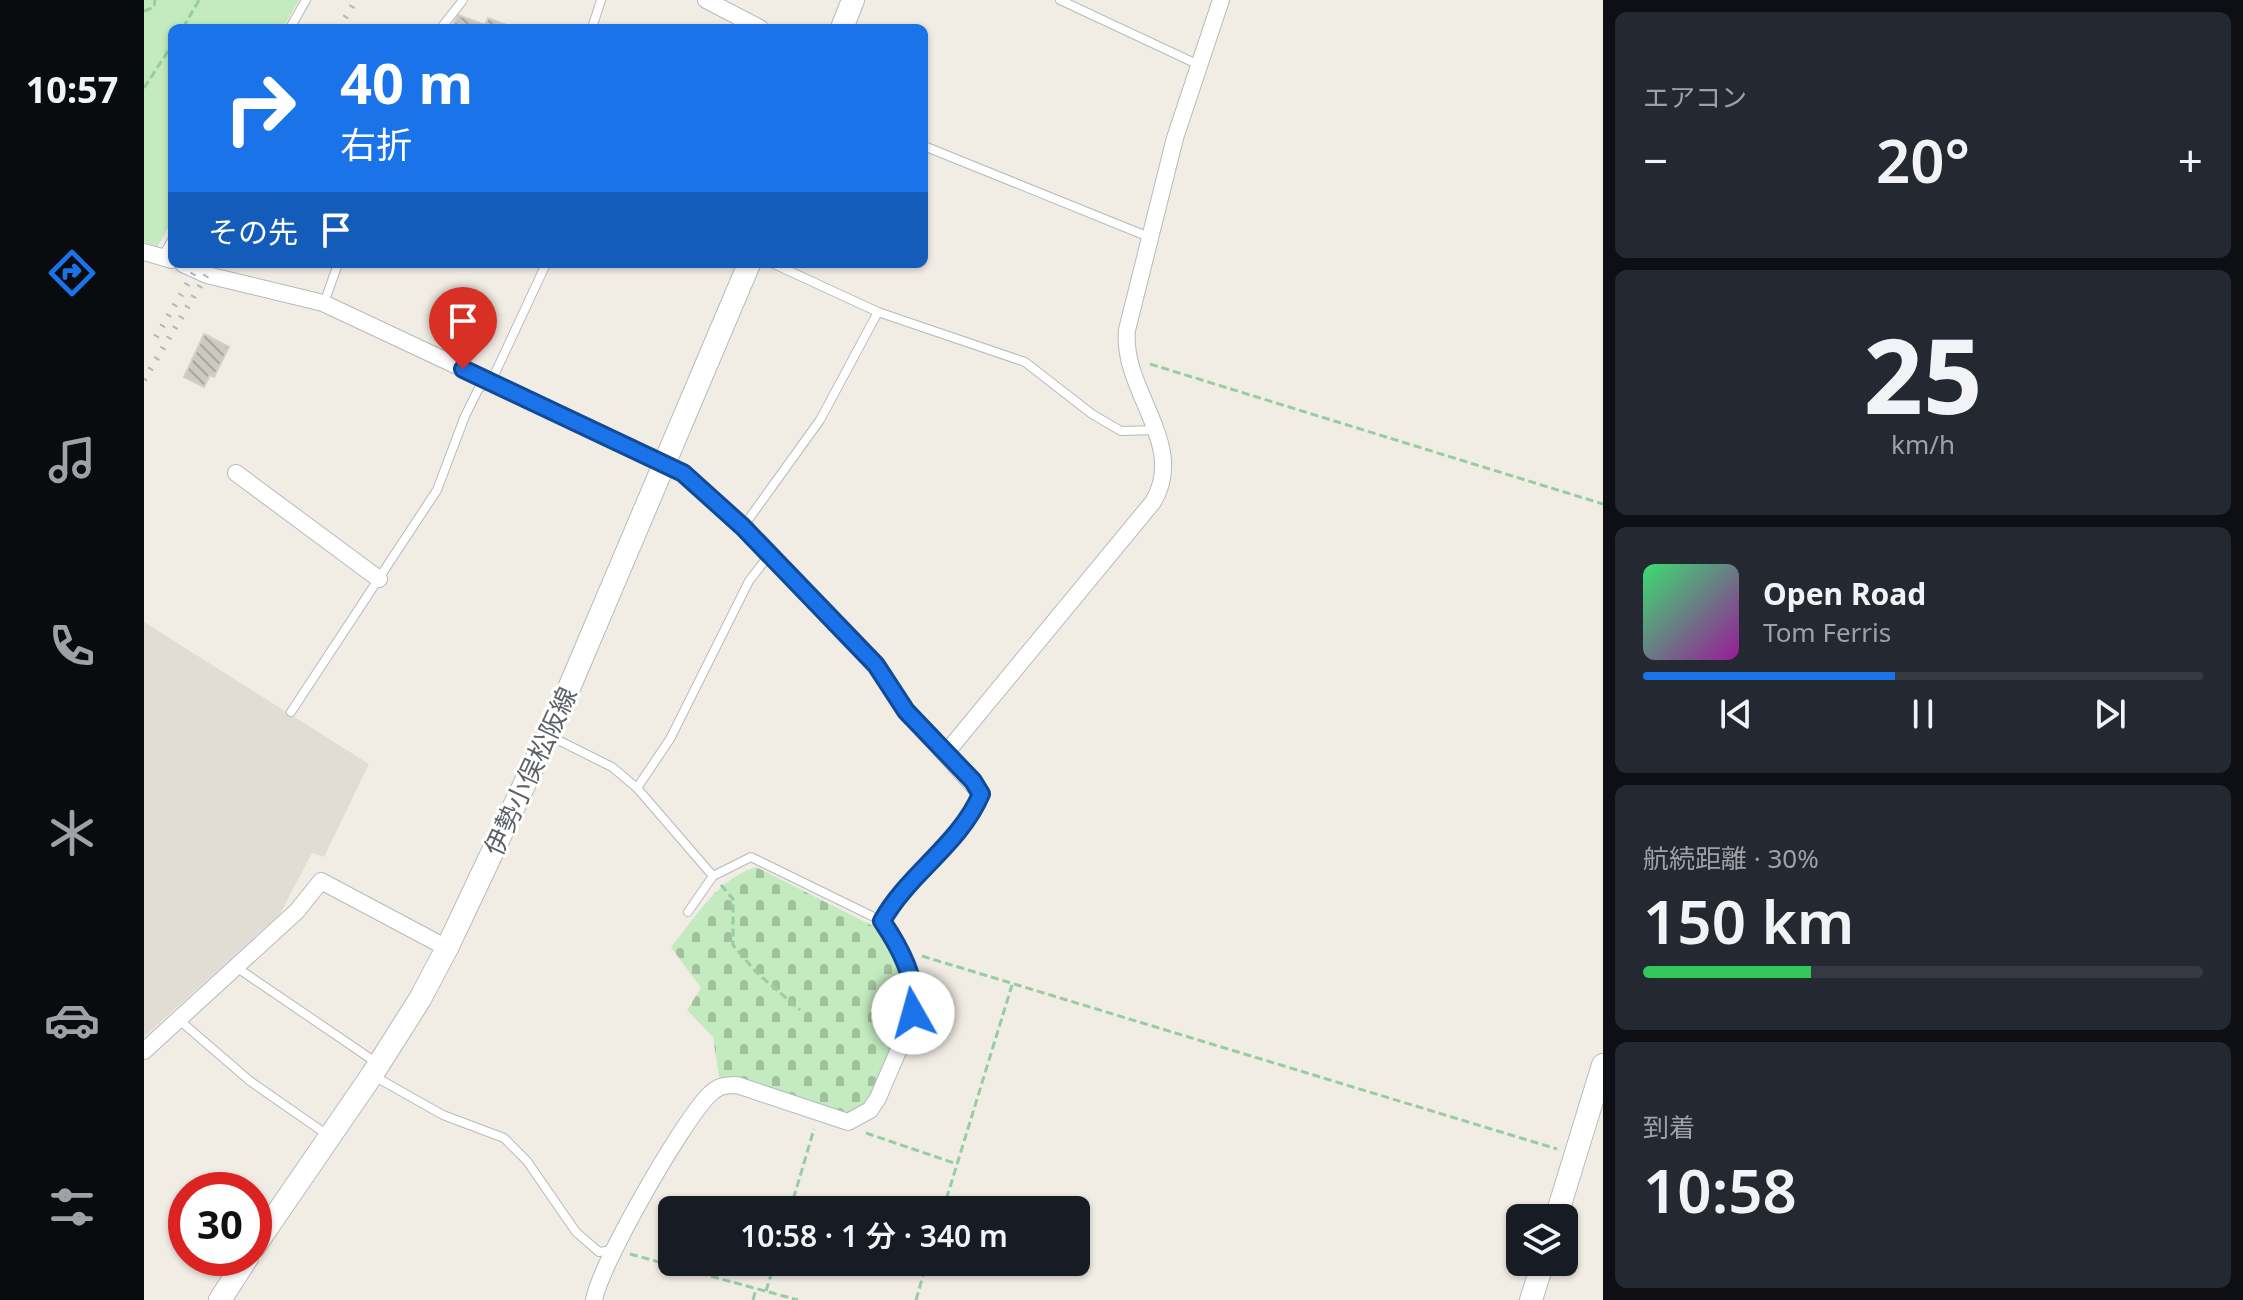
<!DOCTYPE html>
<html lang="ja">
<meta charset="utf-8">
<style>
:root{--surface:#171b24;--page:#242831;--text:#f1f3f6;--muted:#9ea1a6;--line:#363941;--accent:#1a73e8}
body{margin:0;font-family:"Noto Sans","Noto Sans JP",sans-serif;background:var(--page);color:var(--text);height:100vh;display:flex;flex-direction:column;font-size:30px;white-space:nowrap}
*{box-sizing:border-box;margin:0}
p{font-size:26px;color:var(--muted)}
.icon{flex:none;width:44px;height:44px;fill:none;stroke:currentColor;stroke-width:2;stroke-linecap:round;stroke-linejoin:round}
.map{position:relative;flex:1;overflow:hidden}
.drawer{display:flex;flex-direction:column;gap:12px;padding:12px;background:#0d0f14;width:640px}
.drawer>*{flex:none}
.top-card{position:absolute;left:24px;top:24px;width:760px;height:244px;border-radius:12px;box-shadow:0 2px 6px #0004;background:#1a73e8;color:#fff;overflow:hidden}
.buttons{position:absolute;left:1362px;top:1204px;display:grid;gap:16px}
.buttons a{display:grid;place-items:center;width:72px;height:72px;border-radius:12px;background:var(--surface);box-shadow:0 2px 6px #0004;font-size:40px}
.speed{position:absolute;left:24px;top:1172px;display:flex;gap:16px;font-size:40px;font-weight:700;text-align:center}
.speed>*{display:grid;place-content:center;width:104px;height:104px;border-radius:50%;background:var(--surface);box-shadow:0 2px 6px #0004;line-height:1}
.speed .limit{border:12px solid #d22;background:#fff;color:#111}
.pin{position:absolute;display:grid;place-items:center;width:68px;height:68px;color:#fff;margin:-82px -34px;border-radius:50% 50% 50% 0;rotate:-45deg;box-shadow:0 0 8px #0007}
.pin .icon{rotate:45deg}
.me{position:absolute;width:88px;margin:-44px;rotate:353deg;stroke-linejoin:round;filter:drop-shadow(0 0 6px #0008)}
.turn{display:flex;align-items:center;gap:28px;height:168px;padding:0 40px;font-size:36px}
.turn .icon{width:104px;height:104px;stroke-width:2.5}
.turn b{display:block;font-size:56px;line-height:68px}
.then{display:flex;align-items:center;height:76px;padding:0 40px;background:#0003;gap:16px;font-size:30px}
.big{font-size:60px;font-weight:600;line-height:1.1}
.drawer .widget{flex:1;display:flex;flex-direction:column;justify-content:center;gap:12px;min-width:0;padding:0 28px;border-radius:12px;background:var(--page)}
.drawer .dial{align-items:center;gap:0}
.dial b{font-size:104px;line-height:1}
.song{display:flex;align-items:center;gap:24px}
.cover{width:96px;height:96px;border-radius:12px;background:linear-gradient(135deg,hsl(140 70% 55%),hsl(300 70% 35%))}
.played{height:8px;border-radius:4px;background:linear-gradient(90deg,var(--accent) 45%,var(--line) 45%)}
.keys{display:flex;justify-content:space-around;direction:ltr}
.heat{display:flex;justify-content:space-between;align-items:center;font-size:44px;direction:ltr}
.charge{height:12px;border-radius:6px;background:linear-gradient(90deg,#34c759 30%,var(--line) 0)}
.trip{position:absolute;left:514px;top:1196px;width:432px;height:80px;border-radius:12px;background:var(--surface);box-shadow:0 2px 6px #0004;font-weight:600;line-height:80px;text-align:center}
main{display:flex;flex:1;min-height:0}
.dock{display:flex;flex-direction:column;width:144px;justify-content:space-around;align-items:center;background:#090b0e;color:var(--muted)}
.dock .icon{width:56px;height:56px}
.dock .current{color:var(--accent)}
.dock b{font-size:36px;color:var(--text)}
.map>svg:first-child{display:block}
</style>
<main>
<nav class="dock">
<b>10:57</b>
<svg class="icon current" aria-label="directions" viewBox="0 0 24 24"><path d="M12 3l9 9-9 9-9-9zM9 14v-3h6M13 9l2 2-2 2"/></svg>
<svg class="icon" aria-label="music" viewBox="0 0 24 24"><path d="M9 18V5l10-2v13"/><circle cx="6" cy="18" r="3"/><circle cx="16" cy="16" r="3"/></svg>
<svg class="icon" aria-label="phone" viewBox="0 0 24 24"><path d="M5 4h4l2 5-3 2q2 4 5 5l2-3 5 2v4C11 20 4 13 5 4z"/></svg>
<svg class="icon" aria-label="climate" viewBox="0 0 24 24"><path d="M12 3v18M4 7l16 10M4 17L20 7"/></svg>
<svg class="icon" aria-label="car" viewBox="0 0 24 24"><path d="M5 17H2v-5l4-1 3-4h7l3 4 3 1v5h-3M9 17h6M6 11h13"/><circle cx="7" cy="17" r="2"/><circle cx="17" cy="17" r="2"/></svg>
<svg class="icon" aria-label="filters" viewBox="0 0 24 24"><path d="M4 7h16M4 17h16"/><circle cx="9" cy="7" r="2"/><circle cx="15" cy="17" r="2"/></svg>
</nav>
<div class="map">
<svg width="1459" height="1300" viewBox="0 0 1459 1300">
<defs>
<pattern id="cemetery-stones" width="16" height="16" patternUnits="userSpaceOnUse" patternTransform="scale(2)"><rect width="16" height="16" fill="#c3ebbf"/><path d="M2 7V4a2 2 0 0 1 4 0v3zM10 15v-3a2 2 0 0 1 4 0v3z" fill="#a2c29f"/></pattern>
<pattern id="building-back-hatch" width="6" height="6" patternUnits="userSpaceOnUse" patternTransform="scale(2)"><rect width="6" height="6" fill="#ccc8c2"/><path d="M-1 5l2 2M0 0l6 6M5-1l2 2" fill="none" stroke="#a9a6a1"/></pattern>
</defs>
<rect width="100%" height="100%" fill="#f1ede5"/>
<polygon fill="#e1dcd4" points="0,622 225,764 180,857 168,853 136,914 0,1037"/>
<path fill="url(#cemetery-stones)" d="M612,867l117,59 23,29 13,53 -36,89 -21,20 -114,-39 -19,-1 -6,-40 -26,-27 14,-22 -30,-41c25,-30 46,-68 85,-80z"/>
<polygon fill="#c3ebbf" points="0,0 155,0 139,28 28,28 28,221 14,246 0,242"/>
<g fill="url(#building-back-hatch)" stroke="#d6cfc3" stroke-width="2">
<polygon points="314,15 341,25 344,18 363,25 362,28 308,28"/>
<polygon points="60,334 85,347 70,377 66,375 60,387 40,377"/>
</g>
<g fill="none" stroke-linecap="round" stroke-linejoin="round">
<defs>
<g id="lane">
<polyline points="916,0 1055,65"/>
<polyline points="146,28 162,0"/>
<polyline points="297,28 319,0"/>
<polyline points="448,28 457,0"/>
<polyline points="780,146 1005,237"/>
<polyline points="19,256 28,240"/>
<polyline points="630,264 734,312 881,362 948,414 977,431 1012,430"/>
<polyline points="180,303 194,264"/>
<polyline points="521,463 539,473 638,568"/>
<polyline points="599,527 676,420 734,312"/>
<polyline points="147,712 293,490 321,416 335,388 347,382 402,264"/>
<polyline points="404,735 468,767 493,788 569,876"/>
<polyline points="493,788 526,739 605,581 626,554"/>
<polyline points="544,912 569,876 607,857 738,921"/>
<polyline points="92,967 233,1063"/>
<polyline points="34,1019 106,1081 185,1136"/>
<polyline points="228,1075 299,1115 360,1138 383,1161 432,1232 455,1252 469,1250"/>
</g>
<g id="street">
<polyline points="562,0 616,28"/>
<polyline points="0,252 28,260"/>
<polyline points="39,264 63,275 179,303 520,463"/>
<polyline points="92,473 235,579"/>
<path d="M802,753l207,-251c35,-58 -32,-111 -26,-172l48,-192 46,-138"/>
<polyline points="0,1051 153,911 177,881 303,948"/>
<path d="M450,1300c7,-37 88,-178 115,-205 9,-9 15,-10 28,-10l111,37 22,-12 8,-12c32,-78 55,-99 4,-177 26,-47 79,-77 99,-127l-75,-83 -30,-46 -93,-97"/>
</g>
<g id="secondary">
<polyline points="698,28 709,0"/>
<polyline points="1412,1218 1459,1065"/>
<polyline points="110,1247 228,1075 276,999 303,948 417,707 605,264"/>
<polyline points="76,1300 103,1258"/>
<polyline points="1387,1300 1399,1262"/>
</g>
</defs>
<use href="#lane" stroke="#b6b9bd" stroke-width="10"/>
<use href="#street" stroke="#b6b9bd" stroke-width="18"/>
<use href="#secondary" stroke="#b7bbc0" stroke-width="24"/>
<g stroke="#97cda2" stroke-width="3" stroke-dasharray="8 4" stroke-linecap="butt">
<polyline points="0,11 10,7 11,0"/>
<polyline points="39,28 55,0"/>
<polyline points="0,88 28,45"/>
<polyline points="1006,364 1459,504"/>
<polyline points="577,885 589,899 589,945 612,972 656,1010"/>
<polyline points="778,956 1413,1149"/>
<polyline points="722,1133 813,1164"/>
<polyline points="646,1210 670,1129"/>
<polyline points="799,1210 868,985"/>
<polyline points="486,1254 654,1300"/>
<polyline points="622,1291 631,1262"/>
<polyline points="609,1300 612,1289"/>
<polyline points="772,1300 783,1262"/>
</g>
<use href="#lane" stroke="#fff" stroke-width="8"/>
<use href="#street" stroke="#fff" stroke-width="16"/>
<use href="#secondary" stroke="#fff" stroke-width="22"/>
<g stroke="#b6b7b8" stroke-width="6" stroke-dasharray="2 10" stroke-linecap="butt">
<polyline points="195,28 212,0"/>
<polyline points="12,337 55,264"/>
<polyline points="0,380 69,264"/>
</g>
</g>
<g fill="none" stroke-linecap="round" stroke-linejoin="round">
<defs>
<path id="route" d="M319,369l220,104 60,54 133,138 30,46 67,70 8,13c-21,50 -73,80 -99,127 17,25 37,60 31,92"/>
</defs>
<use href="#route" stroke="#114b97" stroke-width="20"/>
<use href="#route" stroke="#1a73e8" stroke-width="14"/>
</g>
<g text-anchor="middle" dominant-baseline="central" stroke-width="6" stroke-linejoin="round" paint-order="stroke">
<g font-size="26" fill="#5d6267" stroke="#fff">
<text transform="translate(386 771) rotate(-65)">伊勢小俣松阪線</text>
</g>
</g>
</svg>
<div class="buttons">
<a><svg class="icon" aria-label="layers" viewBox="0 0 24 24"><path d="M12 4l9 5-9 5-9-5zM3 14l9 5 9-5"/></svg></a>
</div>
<div class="speed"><div class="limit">30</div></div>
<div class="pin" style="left:319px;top:369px;background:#d93025"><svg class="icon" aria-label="arrive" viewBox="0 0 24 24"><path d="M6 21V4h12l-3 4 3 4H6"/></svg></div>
<svg class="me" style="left:769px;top:1013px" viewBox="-20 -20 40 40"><circle r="19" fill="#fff"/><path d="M0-13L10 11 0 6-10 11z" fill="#1a73e8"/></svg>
<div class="trip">10:58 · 1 分 · 340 m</div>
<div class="top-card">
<div class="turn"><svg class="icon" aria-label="right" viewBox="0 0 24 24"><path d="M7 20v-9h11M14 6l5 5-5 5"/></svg><div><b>40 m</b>右折</div></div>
<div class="then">その先<svg class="icon" aria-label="arrive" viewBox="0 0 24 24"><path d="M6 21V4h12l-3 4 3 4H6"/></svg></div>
</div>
</div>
<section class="drawer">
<div class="widget"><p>エアコン</p>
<div class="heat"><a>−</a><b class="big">20°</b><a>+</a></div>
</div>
<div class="widget dial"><b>25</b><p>km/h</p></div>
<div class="widget">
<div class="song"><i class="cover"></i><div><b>Open Road</b><p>Tom Ferris</p></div></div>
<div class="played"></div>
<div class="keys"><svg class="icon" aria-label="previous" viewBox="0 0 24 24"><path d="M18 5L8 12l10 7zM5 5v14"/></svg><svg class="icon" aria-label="pause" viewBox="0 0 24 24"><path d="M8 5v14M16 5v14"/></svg><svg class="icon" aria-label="next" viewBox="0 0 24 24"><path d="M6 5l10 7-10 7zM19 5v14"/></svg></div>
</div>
<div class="widget"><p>航続距離 · 30%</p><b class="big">150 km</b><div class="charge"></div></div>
<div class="widget"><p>到着</p><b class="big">10:58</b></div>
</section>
</main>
